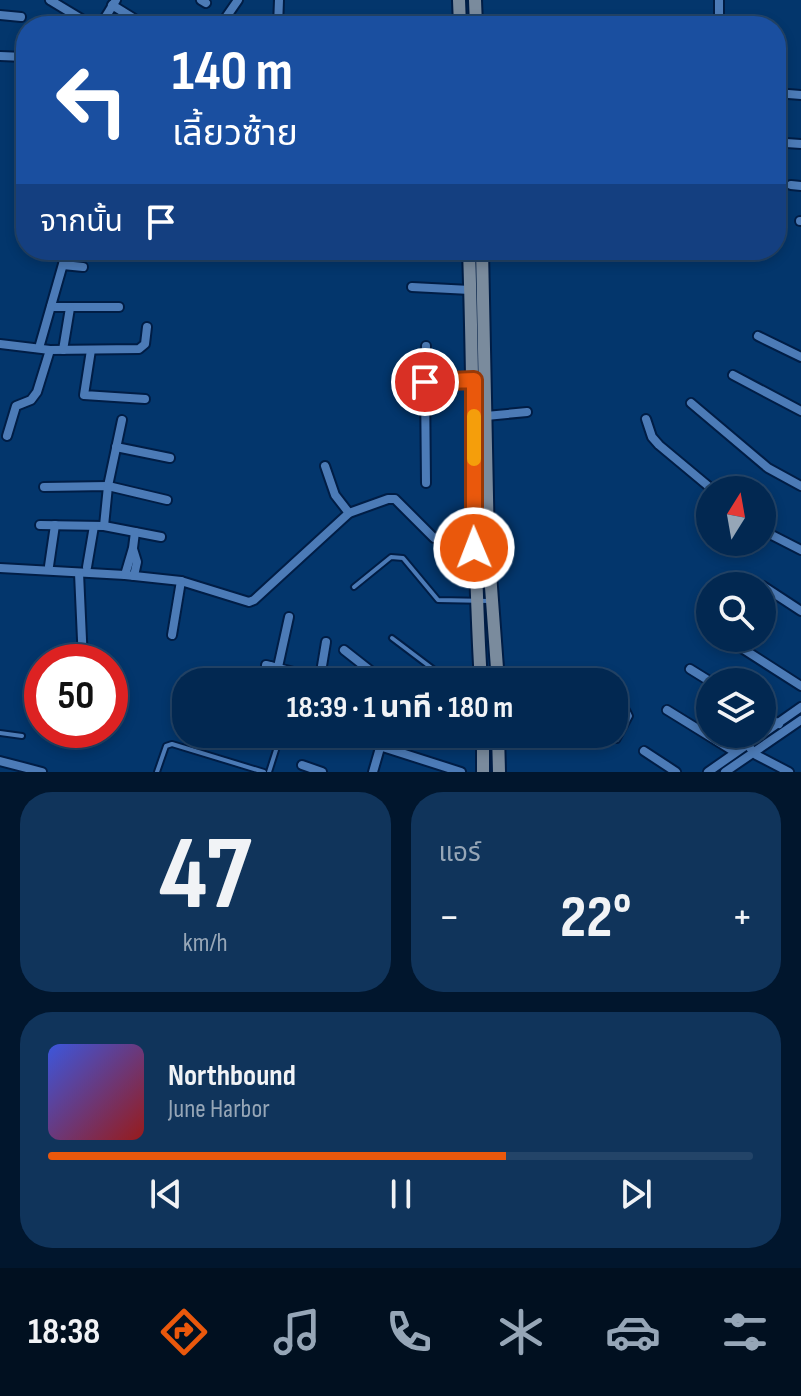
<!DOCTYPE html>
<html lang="th">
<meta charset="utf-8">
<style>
:root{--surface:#022851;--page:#10345b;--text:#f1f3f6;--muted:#96a6b7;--line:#234468;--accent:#ea580c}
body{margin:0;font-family:"Sofia Sans Condensed","Noto Sans Thai",sans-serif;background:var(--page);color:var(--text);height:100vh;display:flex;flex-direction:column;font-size:30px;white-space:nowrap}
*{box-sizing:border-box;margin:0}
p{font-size:26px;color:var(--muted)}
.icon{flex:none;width:44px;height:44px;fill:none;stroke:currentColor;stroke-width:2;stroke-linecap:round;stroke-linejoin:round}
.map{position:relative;height:772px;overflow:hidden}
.details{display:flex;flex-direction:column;gap:20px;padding:20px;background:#01162d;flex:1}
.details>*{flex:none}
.guide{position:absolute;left:16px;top:16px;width:770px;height:244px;border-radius:32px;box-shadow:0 4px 12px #0003,0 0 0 2px var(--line);background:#1a4fa0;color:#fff;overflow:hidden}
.needle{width:52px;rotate:11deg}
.buttons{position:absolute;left:696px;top:476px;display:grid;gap:16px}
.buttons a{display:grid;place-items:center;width:80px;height:80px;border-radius:50%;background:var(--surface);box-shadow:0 4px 12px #0003,0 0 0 2px var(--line);font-size:40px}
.speed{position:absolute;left:24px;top:644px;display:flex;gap:16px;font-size:40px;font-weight:700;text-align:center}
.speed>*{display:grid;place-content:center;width:104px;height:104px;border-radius:50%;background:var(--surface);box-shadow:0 4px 12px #0003,0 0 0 2px var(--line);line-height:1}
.speed .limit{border:12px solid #d22;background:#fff;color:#111}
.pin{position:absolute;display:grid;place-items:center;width:68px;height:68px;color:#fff;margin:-34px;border:4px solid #fff;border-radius:50%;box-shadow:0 2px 8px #0007}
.me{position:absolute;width:88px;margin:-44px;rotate:359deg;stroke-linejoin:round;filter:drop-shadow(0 0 6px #0008)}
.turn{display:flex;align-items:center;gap:28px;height:168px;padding:0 24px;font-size:36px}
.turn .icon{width:104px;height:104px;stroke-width:2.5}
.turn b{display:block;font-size:56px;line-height:68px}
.then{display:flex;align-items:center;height:76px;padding:0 24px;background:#0003;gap:16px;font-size:30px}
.big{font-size:60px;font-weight:700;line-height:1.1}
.details .tile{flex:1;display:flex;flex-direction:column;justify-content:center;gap:12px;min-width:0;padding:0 28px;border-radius:32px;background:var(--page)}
.details .dial{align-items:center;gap:0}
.dial b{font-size:104px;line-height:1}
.song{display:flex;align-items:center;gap:24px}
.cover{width:96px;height:96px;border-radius:12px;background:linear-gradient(135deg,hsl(230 70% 55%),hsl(0 70% 35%))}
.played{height:8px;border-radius:4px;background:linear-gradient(90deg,var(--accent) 65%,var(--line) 65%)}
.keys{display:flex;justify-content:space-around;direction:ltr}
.heat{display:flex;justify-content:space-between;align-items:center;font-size:44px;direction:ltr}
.details .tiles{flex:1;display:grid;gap:20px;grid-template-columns:1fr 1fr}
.tile:last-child{grid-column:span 2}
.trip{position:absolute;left:172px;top:668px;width:456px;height:80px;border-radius:32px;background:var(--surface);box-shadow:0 4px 12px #0003,0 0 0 2px var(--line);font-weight:700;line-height:80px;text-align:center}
.menu{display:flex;height:128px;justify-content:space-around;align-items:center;background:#011020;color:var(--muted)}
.menu .icon{width:56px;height:56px}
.menu .selected{color:var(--accent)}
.menu b{font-size:36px;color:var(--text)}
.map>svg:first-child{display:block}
</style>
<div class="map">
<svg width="801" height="772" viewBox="0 0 801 772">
<rect width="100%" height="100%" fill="#03366c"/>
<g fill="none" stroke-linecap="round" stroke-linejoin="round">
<defs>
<g id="lane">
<polyline points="626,26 627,25"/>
<polyline points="354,587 391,557 403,558 438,600 489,601"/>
<polyline points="392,638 437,672 455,682"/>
<polyline points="501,673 544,680"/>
<polyline points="0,733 22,736"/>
<polyline points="472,734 481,739"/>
<polyline points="579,734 617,740 630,716 627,710 614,707"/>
<polyline points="157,772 166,746 172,744 264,772"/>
<polyline points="269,772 276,750"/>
</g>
<g id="street">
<polyline points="50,0 93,26"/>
<polyline points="201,0 206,3"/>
<polyline points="112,5 146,26"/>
<polyline points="0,15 21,17"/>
<polyline points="100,26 116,0"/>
<polyline points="220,26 238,0"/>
<polyline points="278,26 279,0"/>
<polyline points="719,26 719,0"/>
<polyline points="0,56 25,57"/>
<polyline points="776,93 801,95"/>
<polyline points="786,143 801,144"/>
<polyline points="791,185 801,186"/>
<polyline points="800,221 801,221"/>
<polyline points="63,265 83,267"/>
<polyline points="412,287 470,290"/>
<polyline points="51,307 119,307"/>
<polyline points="758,336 801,357"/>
<polyline points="0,344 50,350 139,349 145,344 147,327"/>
<polyline points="39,348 67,250"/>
<polyline points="63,350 70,308"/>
<polyline points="91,350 84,395 145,399"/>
<polyline points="733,375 801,411"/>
<polyline points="425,382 426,346"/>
<polyline points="691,403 768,468 801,486"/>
<polyline points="486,416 527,412"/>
<polyline points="646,419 652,437 659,445 713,490"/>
<polyline points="7,436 16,406 31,400 37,392 50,350"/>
<polyline points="116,447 170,458"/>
<polyline points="325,466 335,495 349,513"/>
<polyline points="426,483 425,382 474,380"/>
<polyline points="44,487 108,486 167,500"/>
<polyline points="40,525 104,526 161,537"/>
<polyline points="104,526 108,486 122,420"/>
<polyline points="762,530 801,550"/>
<polyline points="133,549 137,562 134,576"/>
<polyline points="49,566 55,525"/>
<polyline points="87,567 94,526"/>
<polyline points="0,568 125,575 181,581 249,602 254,600 349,513 388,499 395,499 434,538 473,528"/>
<polyline points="79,573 83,662"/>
<polyline points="125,575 133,548 135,532"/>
<polyline points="763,586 801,611"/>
<polyline points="172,635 181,581"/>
<polyline points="726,638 801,686"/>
<polyline points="344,650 372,672 372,682"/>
<polyline points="266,665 333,682"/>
<polyline points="270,666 275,682"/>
<polyline points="278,667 289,617"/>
<polyline points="690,669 711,682"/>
<polyline points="320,678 326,642"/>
<polyline points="399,682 401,676"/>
<polyline points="667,710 735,752"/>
<polyline points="762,714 779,724"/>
<polyline points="342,734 461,772"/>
<polyline points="750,748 756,755 789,772"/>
<polyline points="644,751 676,772"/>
<polyline points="0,761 42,772"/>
<polyline points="302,765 322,772"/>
<polyline points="373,772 384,734"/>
<polyline points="708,772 801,707"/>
<polyline points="725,772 801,720"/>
</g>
<g id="secondary">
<polyline points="459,0 460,26"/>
<polyline points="475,0 476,26"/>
<path d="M469,250c5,144 3,288 12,432"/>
<polyline points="482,250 488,546 498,682"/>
<polyline points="483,734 483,772"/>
<polyline points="498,734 499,772"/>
</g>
</defs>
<use href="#lane" stroke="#001d45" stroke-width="8"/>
<use href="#street" stroke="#001d45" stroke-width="12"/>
<use href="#secondary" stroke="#001d45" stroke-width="16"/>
<use href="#lane" stroke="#4c7bb7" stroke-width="4"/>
<use href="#street" stroke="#4c7bb7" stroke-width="8"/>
<use href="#secondary" stroke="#7a8b9d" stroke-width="12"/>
</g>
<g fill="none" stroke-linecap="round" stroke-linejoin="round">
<defs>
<polyline id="route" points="425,382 474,380 474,548"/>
</defs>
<use href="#route" stroke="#983908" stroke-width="20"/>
<use href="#route" stroke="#ea580c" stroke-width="14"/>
<polyline stroke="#f59e0b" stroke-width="14" points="474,459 474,416"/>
</g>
</svg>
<div class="buttons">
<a><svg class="needle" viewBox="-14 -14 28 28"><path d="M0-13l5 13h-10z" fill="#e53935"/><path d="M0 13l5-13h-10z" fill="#96a6b7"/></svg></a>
<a><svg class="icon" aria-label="search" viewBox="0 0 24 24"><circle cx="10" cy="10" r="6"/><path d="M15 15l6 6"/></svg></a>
<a><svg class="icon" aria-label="layers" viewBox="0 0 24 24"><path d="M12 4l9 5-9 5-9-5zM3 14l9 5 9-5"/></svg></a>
</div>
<div class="speed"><div class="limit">50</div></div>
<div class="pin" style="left:425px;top:382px;background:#d93025"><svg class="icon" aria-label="arrive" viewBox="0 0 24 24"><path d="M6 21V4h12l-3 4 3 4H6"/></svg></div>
<svg class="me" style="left:474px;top:548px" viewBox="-20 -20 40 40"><circle r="17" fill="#ea580c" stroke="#fff" stroke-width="3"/><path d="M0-11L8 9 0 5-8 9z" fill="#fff"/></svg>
<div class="trip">18:39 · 1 นาที · 180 m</div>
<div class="guide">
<div class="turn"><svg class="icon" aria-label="left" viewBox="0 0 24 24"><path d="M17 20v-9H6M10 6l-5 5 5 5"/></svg><div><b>140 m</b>เลี้ยวซ้าย</div></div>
<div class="then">จากนั้น<svg class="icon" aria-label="arrive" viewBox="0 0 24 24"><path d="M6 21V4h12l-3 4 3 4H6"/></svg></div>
</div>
</div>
<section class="details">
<div class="tiles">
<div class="tile dial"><b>47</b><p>km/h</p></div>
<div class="tile"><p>แอร์</p>
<div class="heat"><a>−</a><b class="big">22°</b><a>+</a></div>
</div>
<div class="tile">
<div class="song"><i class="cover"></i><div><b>Northbound</b><p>June Harbor</p></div></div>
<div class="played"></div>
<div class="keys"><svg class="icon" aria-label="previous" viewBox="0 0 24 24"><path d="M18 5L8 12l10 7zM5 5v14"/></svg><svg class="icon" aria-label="pause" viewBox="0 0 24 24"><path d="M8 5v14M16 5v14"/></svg><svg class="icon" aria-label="next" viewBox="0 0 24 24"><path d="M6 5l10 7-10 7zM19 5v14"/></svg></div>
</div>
</div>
</section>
<nav class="menu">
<b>18:38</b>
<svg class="icon selected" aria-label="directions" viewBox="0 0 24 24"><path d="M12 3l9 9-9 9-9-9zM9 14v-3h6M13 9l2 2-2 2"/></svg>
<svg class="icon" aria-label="music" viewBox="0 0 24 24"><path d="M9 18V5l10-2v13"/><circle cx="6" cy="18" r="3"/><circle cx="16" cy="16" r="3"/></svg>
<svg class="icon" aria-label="phone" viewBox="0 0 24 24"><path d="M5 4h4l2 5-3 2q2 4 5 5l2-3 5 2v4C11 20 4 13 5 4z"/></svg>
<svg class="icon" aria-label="climate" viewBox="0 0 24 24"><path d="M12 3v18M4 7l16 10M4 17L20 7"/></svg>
<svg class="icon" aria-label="car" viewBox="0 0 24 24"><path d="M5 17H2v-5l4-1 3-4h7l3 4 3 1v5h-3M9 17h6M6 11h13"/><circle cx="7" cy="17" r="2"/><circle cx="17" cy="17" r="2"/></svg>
<svg class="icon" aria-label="filters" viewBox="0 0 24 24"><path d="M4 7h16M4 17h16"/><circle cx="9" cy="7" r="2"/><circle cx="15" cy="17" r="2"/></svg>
</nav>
